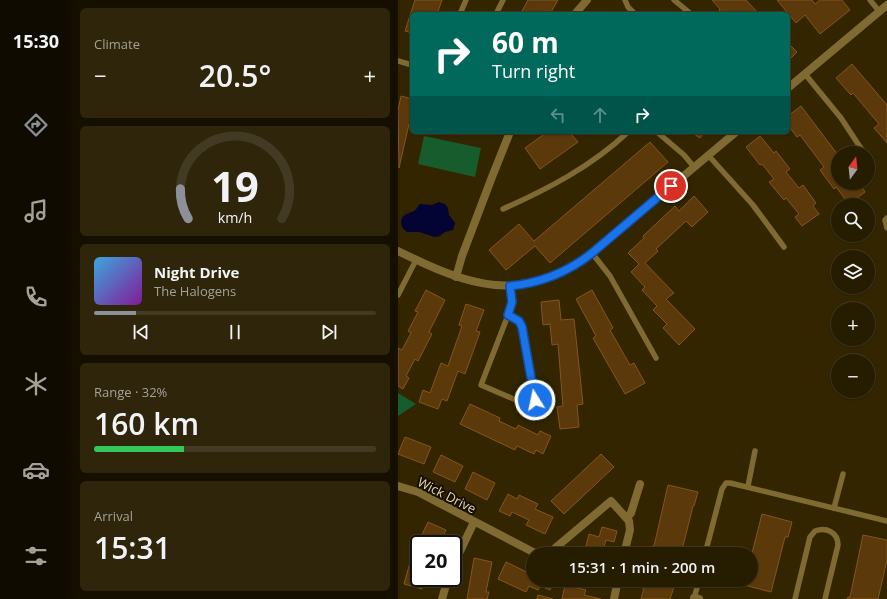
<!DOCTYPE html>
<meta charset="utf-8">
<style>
:root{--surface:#261c00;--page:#2e250a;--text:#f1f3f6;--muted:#a4a199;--line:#423a22;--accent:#8c9099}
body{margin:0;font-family:"Open Sans",sans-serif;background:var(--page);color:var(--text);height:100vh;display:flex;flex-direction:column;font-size:15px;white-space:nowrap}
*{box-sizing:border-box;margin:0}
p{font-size:13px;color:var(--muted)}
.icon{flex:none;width:22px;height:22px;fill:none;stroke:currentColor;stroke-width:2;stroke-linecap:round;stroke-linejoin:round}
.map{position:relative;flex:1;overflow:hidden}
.side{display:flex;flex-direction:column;gap:8px;padding:8px;background:#150f00;width:326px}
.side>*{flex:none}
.guide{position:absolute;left:12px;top:12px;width:380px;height:122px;border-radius:6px;box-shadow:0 1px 3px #0004,0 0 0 1px var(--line);background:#00695c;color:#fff;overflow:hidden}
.needle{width:26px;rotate:15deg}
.fabs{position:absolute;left:433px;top:146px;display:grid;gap:8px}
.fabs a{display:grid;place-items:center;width:44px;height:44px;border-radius:50%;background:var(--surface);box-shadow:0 1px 3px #0004,0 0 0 1px var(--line);font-size:20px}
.speed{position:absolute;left:12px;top:535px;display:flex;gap:8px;font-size:20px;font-weight:700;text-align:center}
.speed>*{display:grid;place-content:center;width:52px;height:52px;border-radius:50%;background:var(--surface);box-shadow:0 1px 3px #0004,0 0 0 1px var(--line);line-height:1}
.speed .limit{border:2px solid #111;border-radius:6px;background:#fff;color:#111}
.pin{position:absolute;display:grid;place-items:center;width:34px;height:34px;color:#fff;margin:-17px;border:2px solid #fff;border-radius:50%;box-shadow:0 1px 4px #0007}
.me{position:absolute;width:44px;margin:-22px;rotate:350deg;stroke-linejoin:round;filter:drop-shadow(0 0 3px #0008)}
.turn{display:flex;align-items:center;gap:14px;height:84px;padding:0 16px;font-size:18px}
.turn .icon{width:52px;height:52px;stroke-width:2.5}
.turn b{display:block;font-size:28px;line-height:34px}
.lanes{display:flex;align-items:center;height:38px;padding:0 16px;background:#0003;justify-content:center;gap:20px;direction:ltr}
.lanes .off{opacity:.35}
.big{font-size:30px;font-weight:600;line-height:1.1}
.side .widget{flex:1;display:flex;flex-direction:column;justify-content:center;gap:6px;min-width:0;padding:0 14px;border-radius:6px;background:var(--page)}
.side .dial{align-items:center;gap:0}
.dial svg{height:104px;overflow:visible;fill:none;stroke:var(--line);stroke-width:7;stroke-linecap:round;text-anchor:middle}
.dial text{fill:var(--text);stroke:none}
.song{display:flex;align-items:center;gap:12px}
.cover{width:48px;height:48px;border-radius:6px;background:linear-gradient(135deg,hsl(200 70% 55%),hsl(290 70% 35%))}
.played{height:4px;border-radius:2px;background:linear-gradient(90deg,var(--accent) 15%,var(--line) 15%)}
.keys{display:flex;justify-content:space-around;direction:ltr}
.heat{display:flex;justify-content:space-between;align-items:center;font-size:22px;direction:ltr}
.charge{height:6px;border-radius:3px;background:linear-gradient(90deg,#34c759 32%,var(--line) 0)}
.trip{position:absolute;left:128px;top:547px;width:232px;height:40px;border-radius:20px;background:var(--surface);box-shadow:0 1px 3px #0004,0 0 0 1px var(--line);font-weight:600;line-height:40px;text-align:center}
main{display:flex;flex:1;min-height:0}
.tab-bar{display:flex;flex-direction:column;width:72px;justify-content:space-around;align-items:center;background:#0f0b00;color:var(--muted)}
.tab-bar .icon{width:28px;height:28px}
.tab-bar .on{color:var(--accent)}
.tab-bar b{font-size:18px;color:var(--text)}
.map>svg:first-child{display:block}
</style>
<main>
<nav class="tab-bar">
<b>15:30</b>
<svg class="icon on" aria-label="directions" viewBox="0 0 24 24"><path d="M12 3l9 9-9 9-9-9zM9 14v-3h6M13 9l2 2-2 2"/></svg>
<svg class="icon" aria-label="music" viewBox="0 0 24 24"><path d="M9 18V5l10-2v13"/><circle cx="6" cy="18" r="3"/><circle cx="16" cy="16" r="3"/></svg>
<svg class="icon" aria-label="phone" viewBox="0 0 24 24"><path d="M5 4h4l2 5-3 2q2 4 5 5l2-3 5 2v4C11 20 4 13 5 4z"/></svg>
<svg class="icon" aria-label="climate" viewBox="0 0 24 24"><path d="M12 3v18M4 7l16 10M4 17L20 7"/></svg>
<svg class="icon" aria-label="car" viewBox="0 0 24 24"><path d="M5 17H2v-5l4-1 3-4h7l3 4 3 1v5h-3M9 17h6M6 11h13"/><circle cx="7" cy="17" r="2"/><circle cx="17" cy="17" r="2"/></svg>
<svg class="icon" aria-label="filters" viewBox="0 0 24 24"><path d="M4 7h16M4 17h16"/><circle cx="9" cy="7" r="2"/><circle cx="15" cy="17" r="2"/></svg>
</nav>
<section class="side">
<div class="widget"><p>Climate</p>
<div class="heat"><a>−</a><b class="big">20.5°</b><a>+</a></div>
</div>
<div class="widget dial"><svg viewBox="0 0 100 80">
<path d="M14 69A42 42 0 1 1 86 69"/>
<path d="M14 69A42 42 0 0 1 8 46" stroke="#8c9099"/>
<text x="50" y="56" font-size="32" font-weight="700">19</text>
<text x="50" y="72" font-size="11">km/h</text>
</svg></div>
<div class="widget">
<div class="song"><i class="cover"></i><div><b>Night Drive</b><p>The Halogens</p></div></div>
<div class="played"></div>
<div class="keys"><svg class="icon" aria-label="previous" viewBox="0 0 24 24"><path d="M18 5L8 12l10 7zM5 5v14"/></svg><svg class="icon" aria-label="pause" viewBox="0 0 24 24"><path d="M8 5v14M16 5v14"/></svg><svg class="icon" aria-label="next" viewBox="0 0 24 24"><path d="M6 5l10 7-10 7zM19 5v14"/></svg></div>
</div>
<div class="widget"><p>Range · 32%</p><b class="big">160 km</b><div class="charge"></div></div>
<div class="widget"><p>Arrival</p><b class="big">15:31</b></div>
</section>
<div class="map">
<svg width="489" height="599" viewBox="0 0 489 599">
<rect width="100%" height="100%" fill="#322500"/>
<g fill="#175c2c">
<polygon points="26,136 83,148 77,177 20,164"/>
<polygon points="0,393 18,404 0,416"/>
</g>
<path fill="#030334" d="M41,202l6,2 3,4 1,7 6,8 -2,7 -8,2 -5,4 -5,1 -16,-5h-12c-7,-5 -9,-14 0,-18 2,-1 5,-2 7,-3 2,-1 4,-5 6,-7l12,1z"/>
<g fill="#5b390a" stroke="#845619">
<polygon points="17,0 44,0 39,14 14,14 14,33 7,31"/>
<polygon points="130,0 160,0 152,14 124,14 123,13"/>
<polygon points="314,0 348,0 361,14 324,14 321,11 322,9"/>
<polygon points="379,0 414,0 417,4 422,0 444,0 452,10 422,34 407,15 398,23"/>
<polygon points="390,43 399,52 390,61"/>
<polygon points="454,64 489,105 489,143 476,128 481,124 455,93 453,95 438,78"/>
<polygon points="3,96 14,99 14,125 11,124 1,168 0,110"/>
<polygon points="403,106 440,155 440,159 438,160 440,162 440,183 461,183 467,192 451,204 438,187 436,189 422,170 426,167 402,135 399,137 390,125 390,116"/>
<polygon points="149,132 178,132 174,135 180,142 142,169 127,148"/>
<polygon points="293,132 306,132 302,138"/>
<polygon points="362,136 376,153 378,151 392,169 388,172 401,188 405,185 418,203 415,206 421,214 404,226 397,217 401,214 388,198 386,200 371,182 376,179 364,164 362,165 348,147"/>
<polygon points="252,142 270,162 152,263 137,246 108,270 91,250 121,224 136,241"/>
<polygon points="296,196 310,212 294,227 288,221 258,249 260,251 247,263 276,293 268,299 297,329 281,345 265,328 269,324 255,310 259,306 244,290 247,287 233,272 241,264 230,253 246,238 245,236 277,206 281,211"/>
<polygon points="28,290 47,300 31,332 34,334 20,361 17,359 8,376 11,378 5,389 0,386 0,348 4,350 13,333 10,331 20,312 17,311"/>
<polygon points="194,290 215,328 212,330 232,365 236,363 247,383 227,394 195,338 198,336 178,299"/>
<polygon points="161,300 163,320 176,319 185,404 179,405 181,427 162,429 159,407 165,406 160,344 154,345 152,324 145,325 143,302"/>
<polygon points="68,304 86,310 78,331 82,332 67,374 60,371 49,401 44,399 40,409 21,402 25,390 32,393 43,363 50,366 64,326 61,325"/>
<polygon points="72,404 102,418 101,421 118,429 120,425 140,435 142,431 153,436 145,454 138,450 136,454 119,446 117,450 62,424"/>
<polygon points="7,437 33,447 26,464 0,454"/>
<polygon points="203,454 216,467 166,514 153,501"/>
<polygon points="43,455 65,466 57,482 35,472"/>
<polygon points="75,472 97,483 89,500 67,489"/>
<polygon points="270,485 300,492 296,506 295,506 283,554 252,554 254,546 256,546"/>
<polygon points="110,494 119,499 121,495 140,504 137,509 155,517 147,534 128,525 131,520 114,512 112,516 101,511"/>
<polygon points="364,514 394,522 390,537 387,537 373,592 346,585 347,580 353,580 353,557"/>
<polygon points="30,522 48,530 41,544 38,543 21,544 21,546 19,545"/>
<polygon points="204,527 219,531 216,542 208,540 204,554 186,554 191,534 201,537"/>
<polygon points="465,535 489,540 489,560 480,599 449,599 450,597 452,597"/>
<polygon points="76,558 94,562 88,592 91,592 89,599 69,599"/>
<polygon points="13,559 21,561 21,578 28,578 24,589 6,584"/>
<polygon points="108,562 135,575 135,580 156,580 152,590 142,586 140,590 131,586 128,592 100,579"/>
<polygon points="246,580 278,581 272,599 243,599 246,588 244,588"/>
<polygon points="167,585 188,590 186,595 203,599 164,599"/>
<polygon points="140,595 155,599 139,599"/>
</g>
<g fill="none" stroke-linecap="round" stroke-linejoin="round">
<g stroke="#7f6a32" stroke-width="5.5">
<polyline points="227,0 230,7 237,14"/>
<polyline points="276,0 293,14"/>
<polyline points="472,0 481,11"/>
<polyline points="62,14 68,0"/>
<polyline points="98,14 105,0"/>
<polyline points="0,61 14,65"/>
<polyline points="407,74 443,118 466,153"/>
<polyline points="259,132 286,155 296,167"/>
<polyline points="310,155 355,205 386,247"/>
<polyline points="470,160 474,167"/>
<path d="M105,209c45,-20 89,-43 125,-77"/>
<polyline points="489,218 487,220 489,228"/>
<polyline points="194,253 212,276 258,358"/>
<polyline points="0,295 18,260"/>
<polyline points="110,315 121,321 125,327 137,400 126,402 118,400 83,385 112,310 114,302 112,286"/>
<polyline points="350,486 357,451"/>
<polyline points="436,508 445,474"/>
<polyline points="307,554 324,489 328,483 332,483 489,521"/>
<polyline points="296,599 301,580"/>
<path d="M397,599l15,-62 5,-6c11,-4 23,1 23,14l-13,54"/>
</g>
<g stroke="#7f6a32" stroke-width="8">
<polyline points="177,14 189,0"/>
<polyline points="390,88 489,5"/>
<path d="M0,251c71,35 123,55 194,2l144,-121"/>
<polyline points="58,277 64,256 94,177 112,132"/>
<polyline points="0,486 20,492 135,552 141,554"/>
<polyline points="229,518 233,513 242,484"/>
<polyline points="147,554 156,549 213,501 231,521 232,530 226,554"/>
<polyline points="55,566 76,522"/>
<polyline points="296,598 301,599"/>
<polyline points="44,599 50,578"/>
<polyline points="216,599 220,580"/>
</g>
</g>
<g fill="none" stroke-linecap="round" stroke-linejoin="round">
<defs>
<path id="route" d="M137,400l-13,-73 -3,-6 -11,-6 4,-13 -2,-16c30,-3 58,-14 82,-33l79,-67"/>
</defs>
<use href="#route" stroke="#114b97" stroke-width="10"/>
<use href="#route" stroke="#1a73e8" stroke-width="7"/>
</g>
<g text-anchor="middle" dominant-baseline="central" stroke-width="4" stroke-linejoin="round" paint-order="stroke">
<g font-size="13" fill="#e1d4b2" stroke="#160f00">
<text transform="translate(49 495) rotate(27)">Wick Drive</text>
</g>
</g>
</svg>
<div class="fabs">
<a><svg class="needle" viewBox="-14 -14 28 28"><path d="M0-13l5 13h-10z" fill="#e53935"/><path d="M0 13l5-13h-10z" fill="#a4a199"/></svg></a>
<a><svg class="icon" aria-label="search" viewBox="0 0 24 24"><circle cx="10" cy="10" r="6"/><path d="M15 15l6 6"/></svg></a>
<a><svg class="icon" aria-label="layers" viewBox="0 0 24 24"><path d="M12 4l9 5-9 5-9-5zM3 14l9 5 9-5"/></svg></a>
<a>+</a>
<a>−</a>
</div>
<div class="speed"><div class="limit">20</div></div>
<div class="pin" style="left:273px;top:186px;background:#d93025"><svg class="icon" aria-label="arrive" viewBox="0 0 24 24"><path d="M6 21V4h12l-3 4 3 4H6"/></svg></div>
<svg class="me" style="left:137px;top:400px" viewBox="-20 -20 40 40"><circle r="17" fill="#1a73e8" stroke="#fff" stroke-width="3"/><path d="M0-11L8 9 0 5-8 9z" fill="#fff"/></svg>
<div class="trip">15:31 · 1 min · 200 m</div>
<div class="guide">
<div class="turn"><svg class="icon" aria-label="right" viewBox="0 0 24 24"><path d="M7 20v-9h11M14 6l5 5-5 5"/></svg><div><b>60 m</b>Turn right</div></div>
<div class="lanes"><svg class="icon off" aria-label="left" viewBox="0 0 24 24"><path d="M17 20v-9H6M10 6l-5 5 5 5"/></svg><svg class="icon off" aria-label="ahead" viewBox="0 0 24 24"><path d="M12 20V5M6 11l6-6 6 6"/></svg><svg class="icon" aria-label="right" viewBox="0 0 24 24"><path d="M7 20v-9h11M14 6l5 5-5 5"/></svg></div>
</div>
</div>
</main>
